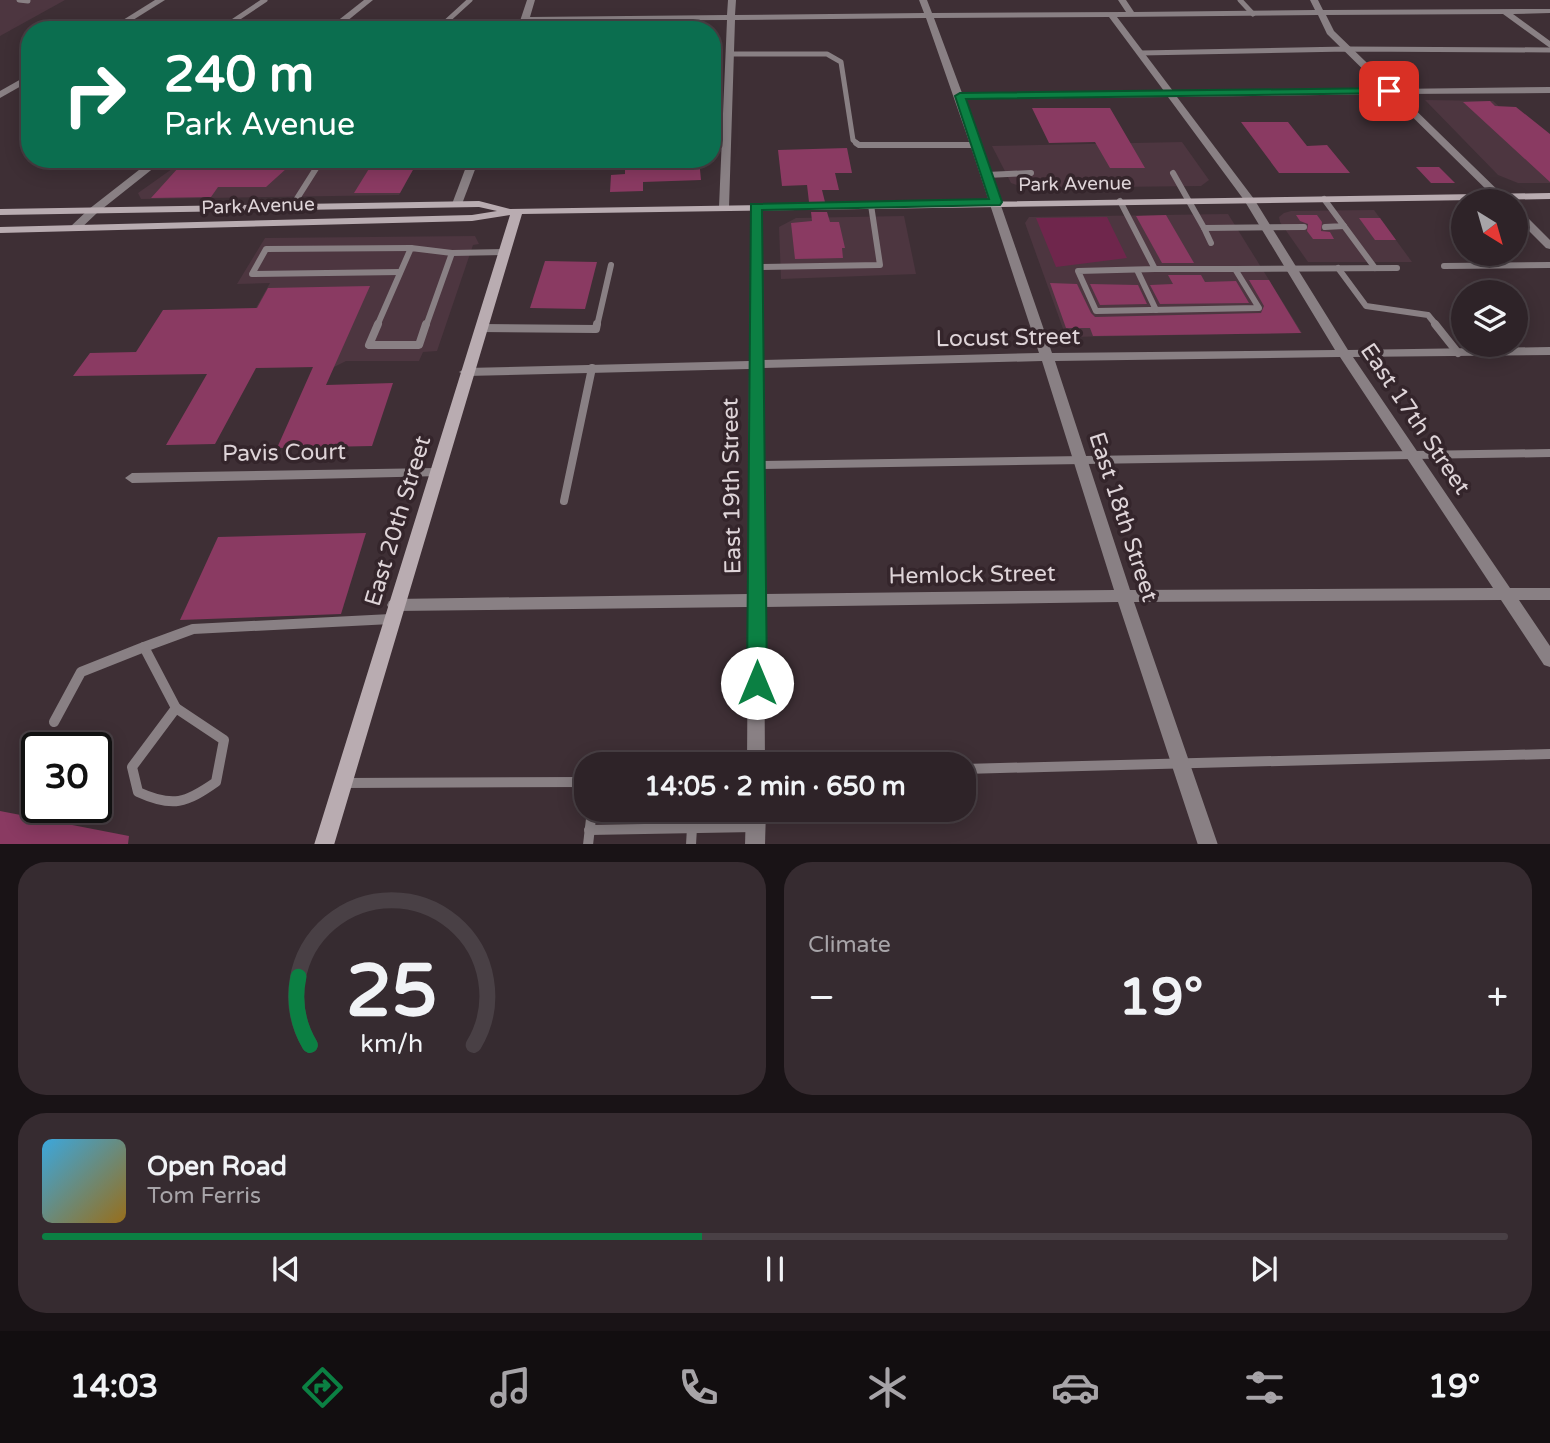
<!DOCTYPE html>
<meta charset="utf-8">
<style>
:root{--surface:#2e2328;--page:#362b30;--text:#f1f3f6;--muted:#a7a4a8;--line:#494045;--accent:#0b8043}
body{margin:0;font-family:"Varela Round",sans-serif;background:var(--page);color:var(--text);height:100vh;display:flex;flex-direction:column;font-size:26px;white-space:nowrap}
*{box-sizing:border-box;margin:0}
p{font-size:23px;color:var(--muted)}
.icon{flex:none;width:38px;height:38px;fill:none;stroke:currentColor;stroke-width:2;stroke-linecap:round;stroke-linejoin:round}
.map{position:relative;height:844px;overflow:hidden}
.details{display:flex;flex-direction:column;gap:18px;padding:18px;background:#191316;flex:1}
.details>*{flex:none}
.guide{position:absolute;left:21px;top:21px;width:700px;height:147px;border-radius:28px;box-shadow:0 4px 18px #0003,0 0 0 2px var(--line);background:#0b6e4f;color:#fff;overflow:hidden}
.needle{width:46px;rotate:143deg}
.tools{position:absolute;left:1451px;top:189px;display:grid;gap:14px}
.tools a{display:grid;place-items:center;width:77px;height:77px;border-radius:50%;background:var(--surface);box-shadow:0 4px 18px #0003,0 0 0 2px var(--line);font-size:35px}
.speed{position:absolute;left:21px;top:732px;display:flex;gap:14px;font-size:35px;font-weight:700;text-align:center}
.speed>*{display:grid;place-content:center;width:91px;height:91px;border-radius:50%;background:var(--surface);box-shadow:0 4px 18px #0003,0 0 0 2px var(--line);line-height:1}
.speed .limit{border:4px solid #111;border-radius:10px;background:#fff;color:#111}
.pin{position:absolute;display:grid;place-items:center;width:60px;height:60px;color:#fff;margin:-30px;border-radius:14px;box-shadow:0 4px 10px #0006}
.me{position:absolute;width:77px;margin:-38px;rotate:0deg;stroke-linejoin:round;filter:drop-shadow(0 0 5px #0008)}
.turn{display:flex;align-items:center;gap:24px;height:147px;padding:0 28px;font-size:32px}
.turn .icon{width:91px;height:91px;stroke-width:2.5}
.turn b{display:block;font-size:49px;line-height:60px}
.big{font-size:52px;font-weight:700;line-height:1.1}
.details .widget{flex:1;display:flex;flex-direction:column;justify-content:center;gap:10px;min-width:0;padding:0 24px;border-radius:28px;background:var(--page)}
.details .dial{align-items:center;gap:0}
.dial svg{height:182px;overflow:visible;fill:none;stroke:var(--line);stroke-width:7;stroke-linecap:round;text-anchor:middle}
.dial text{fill:var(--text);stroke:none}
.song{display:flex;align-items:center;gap:21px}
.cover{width:84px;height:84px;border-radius:10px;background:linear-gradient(135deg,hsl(200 70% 55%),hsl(40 70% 35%))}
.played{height:7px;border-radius:4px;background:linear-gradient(90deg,var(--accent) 45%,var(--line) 45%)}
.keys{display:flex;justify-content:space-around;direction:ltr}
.heat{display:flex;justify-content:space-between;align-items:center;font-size:38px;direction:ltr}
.details .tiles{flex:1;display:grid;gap:18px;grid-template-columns:1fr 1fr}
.widget:last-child{grid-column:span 2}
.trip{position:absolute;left:574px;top:752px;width:402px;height:70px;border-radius:28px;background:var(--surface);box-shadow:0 4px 18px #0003,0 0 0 2px var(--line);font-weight:700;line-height:70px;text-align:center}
.tabs{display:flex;height:112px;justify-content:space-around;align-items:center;background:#120e10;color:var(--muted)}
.tabs .icon{width:49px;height:49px}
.tabs .on{color:var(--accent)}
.tabs b{font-size:32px;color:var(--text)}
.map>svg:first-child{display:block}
</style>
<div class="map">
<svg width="1550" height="845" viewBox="0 0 1550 845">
<rect width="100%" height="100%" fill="#3e2f35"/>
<g fill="#4d3640">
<polygon points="0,0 65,0 0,36"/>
<polygon points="1425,100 1493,101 1536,140 1550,140 1550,183 1518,183 1498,175"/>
<polygon points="1182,142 1209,180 1201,186 1025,188 1011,183 992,146"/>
<polygon points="186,159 419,159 399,195 141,199 138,193"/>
<polygon points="1374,210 1412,262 1308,262 1280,222 1279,217 1284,213 1291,211"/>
<polygon points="1228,214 1302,333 1066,337 1025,223 1029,217"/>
<polygon points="904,216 916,274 781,279 779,227 796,218"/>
<polygon points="475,236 479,244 473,245 437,351 423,352 419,361 346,361 334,367 222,368 270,283 237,284 265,238"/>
</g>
<polygon fill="#6f264c" points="1107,217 1127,258 1056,267 1036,218"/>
<g fill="#8a3a62">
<polygon points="1490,101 1495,106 1516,107 1550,134 1550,182 1463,102"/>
<polygon points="1032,108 1110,108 1145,168 1110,168 1095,142 1049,143"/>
<polygon points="1241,122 1288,122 1307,146 1327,145 1350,173 1279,173"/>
<polygon points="847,148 852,173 835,173 839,190 822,190 825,202 809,202 807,185 782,186 778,150"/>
<polygon points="255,159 297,159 266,187 218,187 211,197 151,198 179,167 246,166"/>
<polygon points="375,159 419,159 400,193 354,193"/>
<polygon points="632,159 699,159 701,180 643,182 643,191 610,192 611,175 625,174 625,169 631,168"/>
<polygon points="1416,167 1439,167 1455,183 1431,183"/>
<polygon points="811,212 827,212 830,222 839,222 845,248 842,248 843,258 795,259 791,223 812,221"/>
<polygon points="1166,215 1194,263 1162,263 1136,216"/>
<polygon points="1296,215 1317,215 1322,222 1321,231 1330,232 1334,239 1313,239 1307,231 1308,224 1300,221"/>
<polygon points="1359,218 1380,218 1396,240 1375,240"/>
<polygon points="545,261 597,262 585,309 530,308"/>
<polygon points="1168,275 1201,275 1205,282 1236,281 1249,303 1160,304 1150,285 1173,284"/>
<polygon points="1249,280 1269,280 1301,333 1093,336 1090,328 1066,328 1050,283 1077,284 1091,313 1095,317 1261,313 1264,306"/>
<polygon points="1090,284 1138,285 1147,304 1100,305"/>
<polygon points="370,286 326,385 393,383 372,446 277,448 313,367 256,368 215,444 166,445 207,374 73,376 90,353 136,352 163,310 257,308 268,288"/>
<polygon points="366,533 341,614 180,620 218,537"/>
<polygon points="0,811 129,836 128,844 0,844"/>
</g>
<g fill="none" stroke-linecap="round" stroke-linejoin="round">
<g stroke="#898084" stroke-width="5">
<polyline points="19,0 28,1"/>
<polyline points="1240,0 1253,14"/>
<polyline points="220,30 265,0"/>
<polyline points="437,30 470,0"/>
<polyline points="1141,53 1347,49 1550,50"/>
<polyline points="730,54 827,54 841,62 853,140 859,145"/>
</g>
<g stroke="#898084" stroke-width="6">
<polyline points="856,143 859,145 977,145"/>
<polyline points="712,147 726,146"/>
<polyline points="1173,173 1204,228 1304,227"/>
<polyline points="987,175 1031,173"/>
<polyline points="1324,199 1344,226 1325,227"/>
<polyline points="1120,201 1155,269 1078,271 1096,311 1259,308 1235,269 1397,268"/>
<polyline points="291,208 322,159"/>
<polyline points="1344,226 1375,268"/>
<polyline points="1204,228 1211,243"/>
<polyline points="452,253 504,252"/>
<polyline points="1444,266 1550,265"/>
<polyline points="755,267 880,265 871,205"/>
<polyline points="1338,268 1366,306 1428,315 1437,326"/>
<polyline points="1155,269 1235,269"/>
<polyline points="1137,270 1156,310"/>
<polyline points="400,272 252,274 266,249 411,248"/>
<polyline points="377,326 411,248 452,253"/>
<polyline points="426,326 452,253"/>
<polyline points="597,326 611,265"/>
</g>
<g stroke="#898084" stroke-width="8">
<polyline points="378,324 369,345 419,345 426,324"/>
<polyline points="1435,324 1458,353"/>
<polyline points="480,328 596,329 597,324"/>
<polyline points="756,465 1550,453"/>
<polyline points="564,501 592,368"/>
</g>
<g stroke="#898084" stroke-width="10">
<path d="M176,708l48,32 -8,42c-30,21 -43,26 -78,10l-6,-25z"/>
<polyline points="176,708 144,647 193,629 391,619"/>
<polyline points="54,722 81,672 144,647"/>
<polyline points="964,769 1550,754"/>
<polyline points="344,783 586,782"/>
<polyline points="589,830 754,827"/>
<polyline points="588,845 592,810"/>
<polyline points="691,845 693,810"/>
</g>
<g fill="#898084" fill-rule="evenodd">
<polygon points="155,0 165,0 117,30 107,30"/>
<polygon points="364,0 373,0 336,30 326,30"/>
<path d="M527,0h8l-5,17 197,-2 1,-15h8l-1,15 189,-2 -5,-13h8l5,13 194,-1 -8,-12h8l8,12 181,-2 -5,-10h8l5,10 227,-1v4l-37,1 37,27v7l-47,-34 -177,1 8,16 60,58 156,-2v6l-151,1 110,107h-11l-109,-107 -212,3 77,102 94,151 202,-3v8l-197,2 157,231h40v12h-31l31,46v21l-6,-2 -43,-65 -367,2 84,243h-20l-80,-243 -354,5 1,158h-18l1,-158 -353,4 -6,-2 -2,-4 2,-4 6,-2 353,-5 1,-225 -283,7 -7,-4 7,-4 283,-7 3,-156h8l1,2 2,153 276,-7 -68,-206 -45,-129 -191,2 -6,187 -5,3 -5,-3 8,-187 -199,1 -3,9h-8zM1318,15l9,19 56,55 -210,2 -56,-74zM1109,17l55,74 -202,2 -28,-75zM1168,97l76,103 91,150 -283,3 -88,-254zM1340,357l153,231 -363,2 -75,-229zM1042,361l72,229 -350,4 -1,-226z"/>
<polygon points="30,74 30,81 0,98 0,91"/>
<polygon points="153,159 165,159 97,213 78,231 70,231 70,227 89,209"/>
<polygon points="469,159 479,159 462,204 461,206 453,206 452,204"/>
<polygon points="1516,209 1520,210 1550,240 1550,249 1546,248 1516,218"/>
<polygon points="436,468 443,473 441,476 132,483 125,478 132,473"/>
<polygon points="746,810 766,810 765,845 745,845"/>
</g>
<polygon fill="#b9acb1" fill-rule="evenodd" points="1550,193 1550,199 522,214 334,845 314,845 510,215 472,221 0,233 0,227 472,215 497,211 479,207 0,215 0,209 479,201 510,209"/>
</g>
<polygon fill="#0b8043" stroke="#07532c" stroke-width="2" points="1389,88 1393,89 1393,93 966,99 1002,202 1000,205 762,210 767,683 764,689 757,691 750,689 747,683 751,204 989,199 955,96 960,93"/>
<g text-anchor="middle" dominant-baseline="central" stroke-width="7" stroke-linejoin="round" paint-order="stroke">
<g font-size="19" fill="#ded4d8" stroke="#34252b">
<text transform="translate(1075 184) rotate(-1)">Park Avenue</text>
<text transform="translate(258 206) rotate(-2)">Park Avenue</text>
</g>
<g font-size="23" fill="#ded4d8" stroke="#34252b">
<text transform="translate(1008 338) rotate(-1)">Locust Street</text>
<text transform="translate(1415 419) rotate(56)">East 17th Street</text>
<text transform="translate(284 453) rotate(-1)">Pavis Court</text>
<text transform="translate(732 486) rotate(-91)">East 19th Street</text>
<text transform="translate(1123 517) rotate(72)">East 18th Street</text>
<text transform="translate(398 521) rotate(-73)">East 20th Street</text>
<text transform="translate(972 575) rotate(-1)">Hemlock Street</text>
</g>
</g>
</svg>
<div class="tools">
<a><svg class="needle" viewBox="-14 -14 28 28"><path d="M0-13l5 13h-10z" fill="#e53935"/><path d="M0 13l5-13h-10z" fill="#a7a4a8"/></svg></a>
<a><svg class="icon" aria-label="layers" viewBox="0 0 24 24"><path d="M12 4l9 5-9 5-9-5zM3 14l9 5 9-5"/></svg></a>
</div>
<div class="speed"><div class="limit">30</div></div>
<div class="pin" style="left:1389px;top:91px;background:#d93025"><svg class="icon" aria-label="arrive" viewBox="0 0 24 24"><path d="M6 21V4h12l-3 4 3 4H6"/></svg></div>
<svg class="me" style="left:757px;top:683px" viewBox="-20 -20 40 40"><circle r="19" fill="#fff"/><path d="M0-13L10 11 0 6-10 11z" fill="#0b8043"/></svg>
<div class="trip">14:05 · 2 min · 650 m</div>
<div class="guide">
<div class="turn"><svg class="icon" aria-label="right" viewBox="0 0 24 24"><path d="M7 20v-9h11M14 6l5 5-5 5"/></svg><div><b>240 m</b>Park Avenue</div></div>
</div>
</div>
<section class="details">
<div class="tiles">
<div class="widget dial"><svg viewBox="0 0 100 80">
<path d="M14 69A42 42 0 1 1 86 69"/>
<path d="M14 69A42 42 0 0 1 9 39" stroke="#0b8043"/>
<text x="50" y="56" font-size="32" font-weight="700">25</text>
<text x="50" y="72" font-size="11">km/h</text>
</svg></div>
<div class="widget"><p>Climate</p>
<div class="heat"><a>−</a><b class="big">19°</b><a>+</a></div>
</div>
<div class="widget">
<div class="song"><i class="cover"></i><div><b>Open Road</b><p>Tom Ferris</p></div></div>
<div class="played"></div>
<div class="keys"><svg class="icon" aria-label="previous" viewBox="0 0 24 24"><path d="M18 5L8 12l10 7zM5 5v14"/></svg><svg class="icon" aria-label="pause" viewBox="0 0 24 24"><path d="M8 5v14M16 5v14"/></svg><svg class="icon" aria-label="next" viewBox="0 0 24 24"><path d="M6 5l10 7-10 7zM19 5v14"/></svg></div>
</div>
</div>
</section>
<nav class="tabs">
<b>14:03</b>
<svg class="icon on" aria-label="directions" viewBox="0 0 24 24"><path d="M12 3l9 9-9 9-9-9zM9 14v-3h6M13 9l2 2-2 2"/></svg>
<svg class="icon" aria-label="music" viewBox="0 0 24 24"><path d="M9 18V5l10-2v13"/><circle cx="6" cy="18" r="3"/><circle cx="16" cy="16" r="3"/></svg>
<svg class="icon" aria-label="phone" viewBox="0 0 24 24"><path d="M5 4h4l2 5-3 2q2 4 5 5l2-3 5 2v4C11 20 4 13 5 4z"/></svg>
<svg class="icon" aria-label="climate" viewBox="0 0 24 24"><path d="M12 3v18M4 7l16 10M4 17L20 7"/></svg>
<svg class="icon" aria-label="car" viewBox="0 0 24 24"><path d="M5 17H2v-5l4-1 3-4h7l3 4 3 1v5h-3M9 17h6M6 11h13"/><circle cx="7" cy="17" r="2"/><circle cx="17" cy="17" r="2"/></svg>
<svg class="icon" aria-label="filters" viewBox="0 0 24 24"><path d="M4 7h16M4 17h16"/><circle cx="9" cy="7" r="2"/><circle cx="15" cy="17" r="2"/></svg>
<b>19°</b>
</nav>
